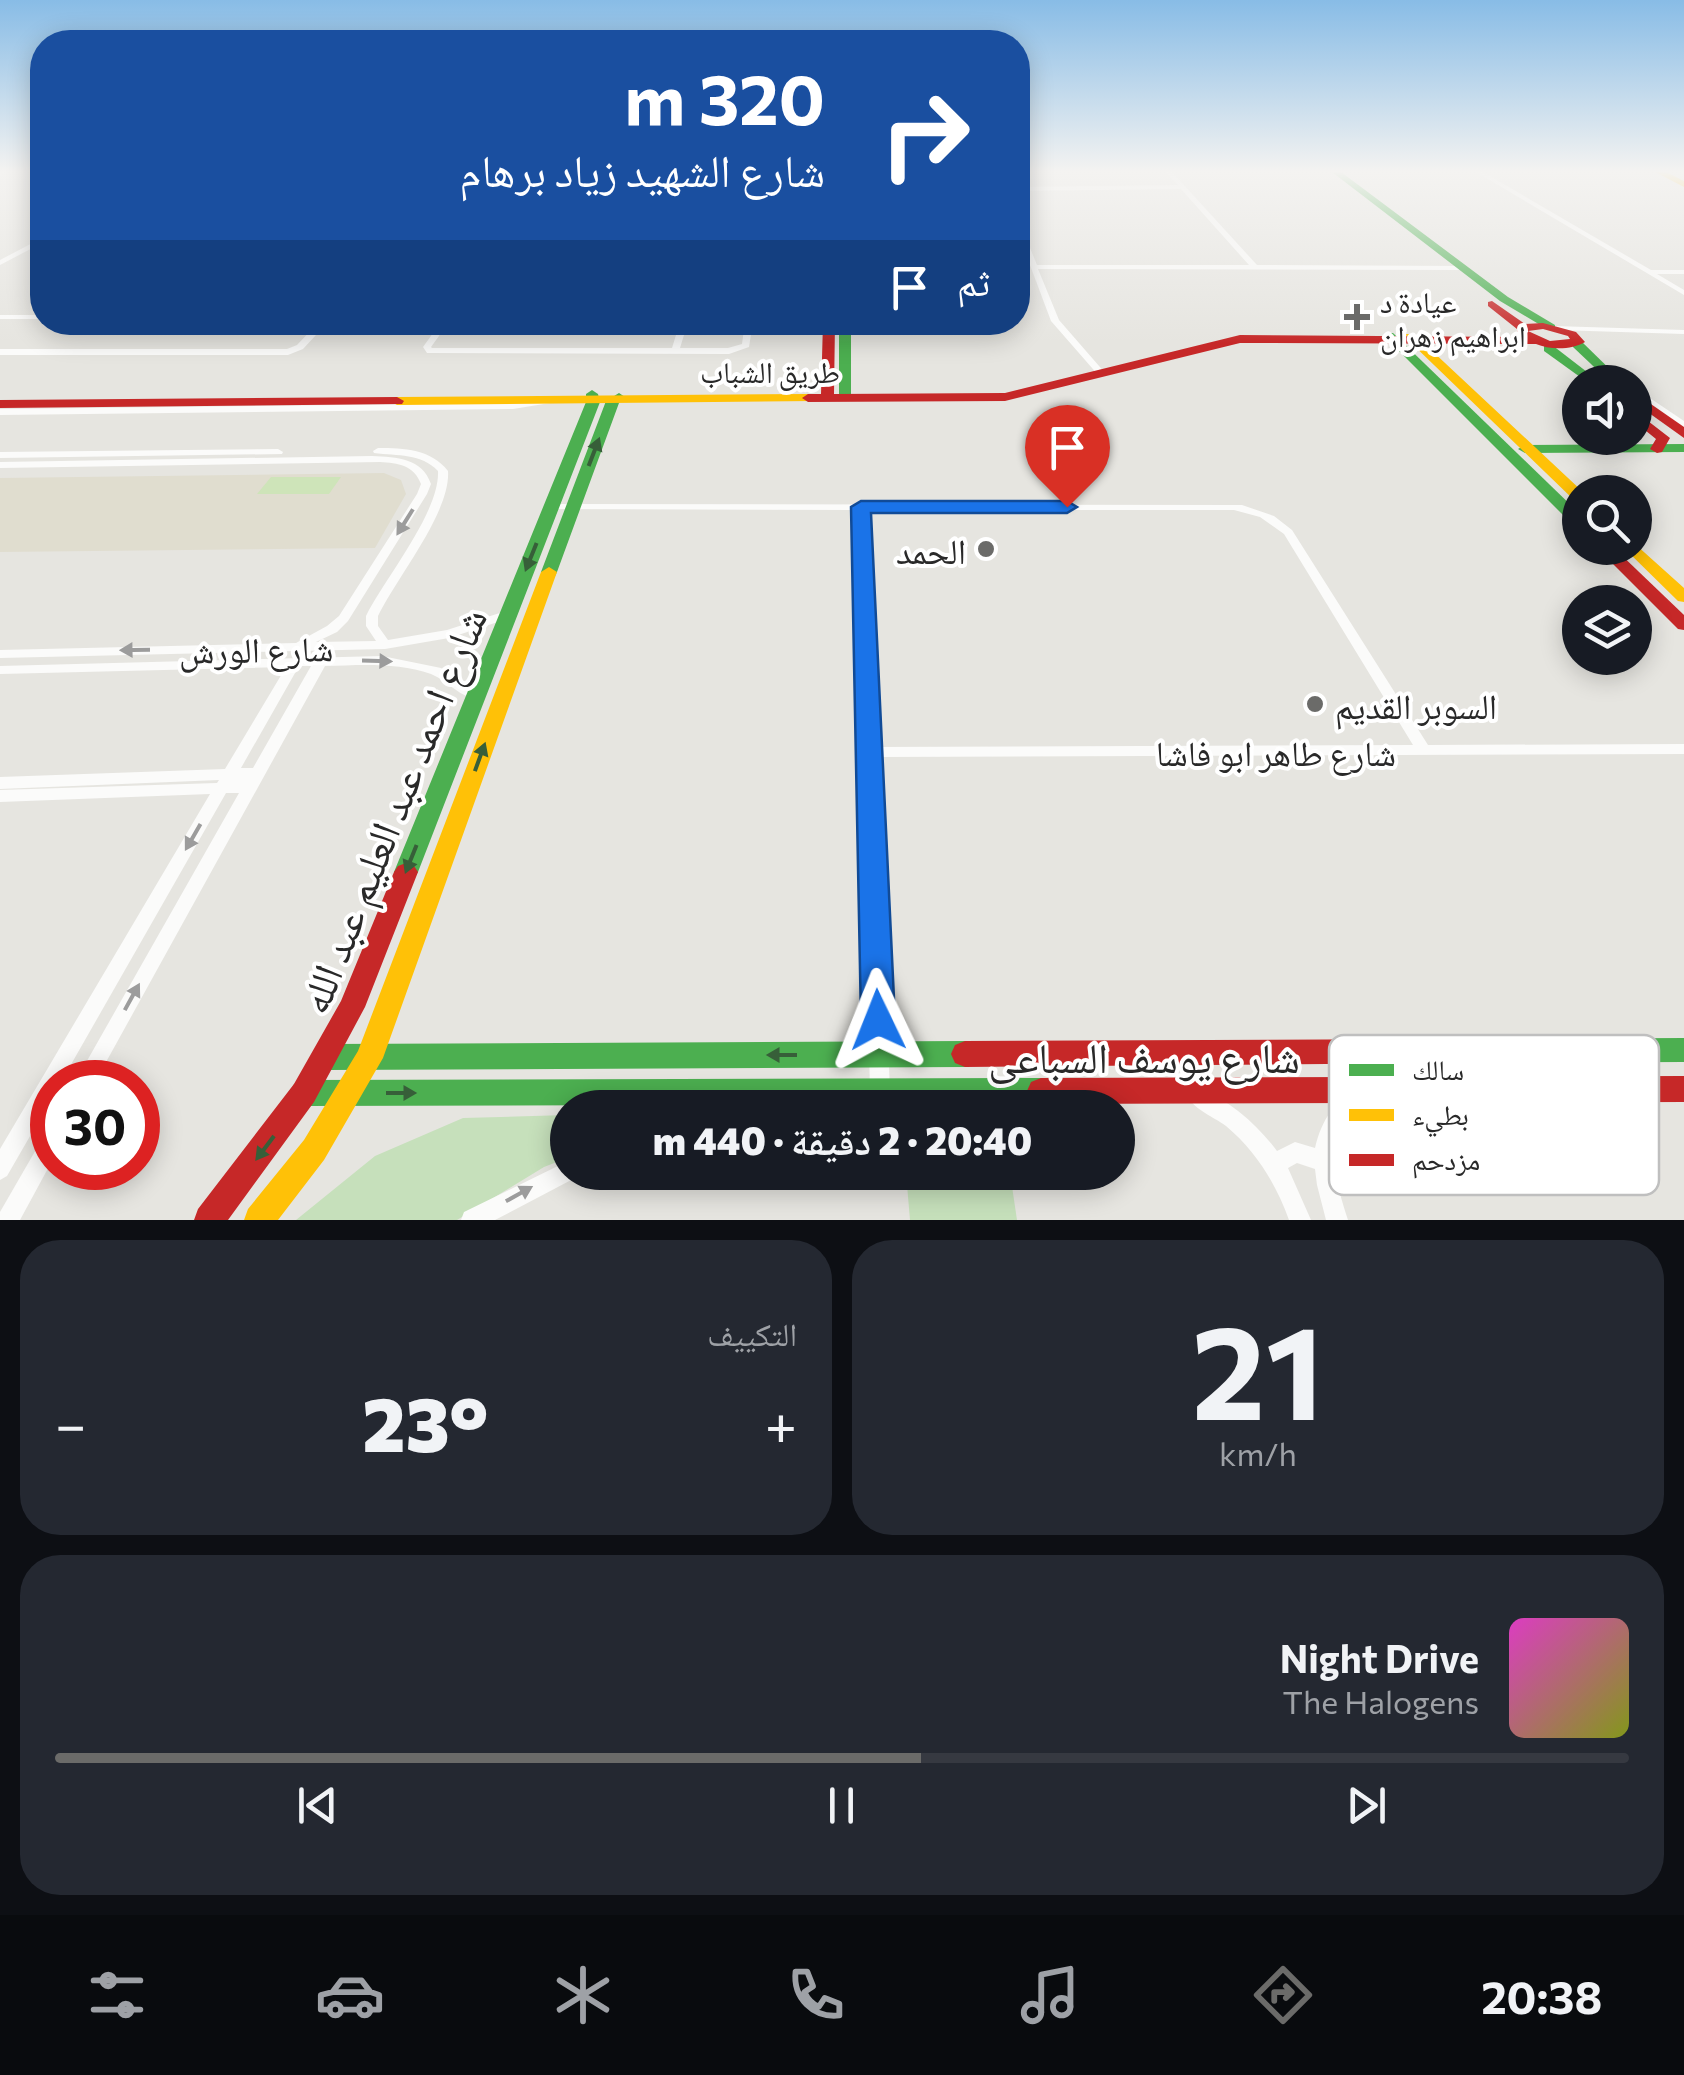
<!DOCTYPE html>
<html lang="ar">
<meta charset="utf-8">
<style>
:root{--surface:#171b24;--page:#242831;--text:#f1f3f6;--muted:#9ea1a6;--line:#363941;--accent:#6b6b69}
body{margin:0;font-family:Commissioner,"Noto Naskh Arabic",sans-serif;background:var(--page);color:var(--text);direction:rtl;height:100vh;display:flex;flex-direction:column;font-size:38px;white-space:nowrap}
*{box-sizing:border-box;margin:0}
p{font-size:32px;color:var(--muted)}
.icon{flex:none;width:55px;height:55px;fill:none;stroke:currentColor;stroke-width:2;stroke-linecap:round;stroke-linejoin:round}
.map{position:relative;height:1220px;overflow:hidden;direction:ltr}
.panel{display:flex;flex-direction:column;gap:20px;padding:20px;background:#0d0f14;flex:1}
.panel>*{flex:none}
.top-card{position:absolute;left:30px;top:30px;width:1000px;height:305px;border-radius:40px;box-shadow:0 5px 25px #0003;direction:rtl;background:#1a4fa0;color:#fff;overflow:hidden}
.controls{position:absolute;left:1562px;top:365px;display:grid;gap:20px}
.controls a{display:grid;place-items:center;width:90px;height:90px;border-radius:50%;background:var(--surface);box-shadow:0 5px 25px #0003;font-size:50px}
.speed{position:absolute;left:30px;top:1060px;display:flex;gap:20px;font-size:50px;font-weight:700;text-align:center}
.speed>*{display:grid;place-content:center;width:130px;height:130px;border-radius:50%;background:var(--surface);box-shadow:0 5px 25px #0003;line-height:1}
.speed .limit{border:15px solid #d22;background:#fff;color:#111}
.pin{position:absolute;display:grid;place-items:center;width:85px;height:85px;color:#fff;margin:-102px -42px;border-radius:50% 50% 50% 0;rotate:-45deg;box-shadow:0 0 10px #0007}
.pin .icon{rotate:45deg}
.me{position:absolute;width:110px;margin:-55px;rotate:358deg;stroke-linejoin:round;filter:drop-shadow(0 0 8px #0008)}
.turn{display:flex;align-items:center;gap:35px;height:210px;padding:0 40px;font-size:45px}
.turn .icon{width:130px;height:130px;stroke-width:2.5}
.turn b{display:block;font-size:70px;line-height:85px}
.then{display:flex;align-items:center;height:95px;padding:0 40px;background:#0003;gap:20px;font-size:38px}
.big{font-size:75px;font-weight:800;line-height:1.1}
.panel .card{flex:1;display:flex;flex-direction:column;justify-content:center;gap:15px;min-width:0;padding:0 35px;border-radius:40px;background:var(--page)}
.panel .dial{align-items:center;gap:0}
.dial b{font-size:130px;line-height:1}
.song{display:flex;align-items:center;gap:30px}
.cover{width:120px;height:120px;border-radius:15px;background:linear-gradient(135deg,hsl(310 70% 55%),hsl(70 70% 35%))}
.played{height:10px;border-radius:5px;background:linear-gradient(90deg,var(--accent) 55%,var(--line) 55%)}
.keys{display:flex;justify-content:space-around;direction:ltr}
.heat{display:flex;justify-content:space-between;align-items:center;font-size:55px;direction:ltr}
.panel .tiles{flex:1;display:grid;gap:20px;grid-template-columns:1fr 1fr}
.card:last-child{grid-column:span 2}
.trip{position:absolute;left:550px;top:1090px;width:585px;height:100px;border-radius:50px;background:var(--surface);box-shadow:0 5px 25px #0003;font-weight:800;line-height:100px;text-align:center;direction:rtl}
.tabs{display:flex;height:160px;justify-content:space-around;align-items:center;background:#090b0e;color:var(--muted)}
.tabs .icon{width:70px;height:70px}
.tabs .current{color:var(--accent)}
.tabs b{font-size:45px;color:var(--text)}
.map>svg:first-child{display:block}
</style>
<div class="map">
<svg width="1684" height="1220" viewBox="0 0 1684 1220">
<rect width="100%" height="100%" fill="#e6e5e0"/>
<polygon fill="#e0ddcf" points="384,473 401,480 406,494 375,548 0,552 0,478"/>
<g fill="#c6e0bb">
<polygon points="567,1115 567,1158 544,1167 457,1220 296,1220 375,1156 463,1118"/>
<polygon points="906,1173 1010,1173 1017,1220 910,1220"/>
</g>
<polygon fill="#cee4b9" points="271,477 341,477 329,494 257,494"/>
<g fill="none" stroke-linecap="round" stroke-linejoin="round">
<g fill="#fbfbfa" fill-rule="evenodd">
<polygon points="0,172 5,172 0,175"/>
<polygon points="1166,172 1172,172 1257,265 1462,266 1466,268 1462,270 1038,269 1059,320 1106,374 1099,376 1051,321 1018,233 1018,224 1021,226 1037,265 1249,265 1181,189 1018,191 1018,187 1178,185"/>
<polygon points="1476,172 1483,172 1651,270 1684,270 1684,274 1657,274 1684,290 1684,295"/>
<polygon points="42,238 42,243 0,265 0,260"/>
<polygon points="39,280 42,280 42,289 34,286"/>
<rect x="0" y="315" width="42" height="4"/>
<polygon points="319,322 328,322 303,349 288,355 0,355 0,349 287,349 297,345"/>
<polygon points="441,322 449,322 431,347 432,348 672,348 680,322 688,322 680,348 728,348 742,344 745,322 753,322 749,347 729,354 427,353 423,347"/>
<polygon points="1554,326 1684,330 1684,334 1557,330 1553,328"/>
<polygon points="1635,388 1684,421 1684,428 1635,395"/>
<polygon points="547,398 552,401 550,403 513,409 0,415 0,409 513,403"/>
<path d="M378,448c26,0 53,1 70,23 3,41 -51,106 -70,145v10l10,14 59,-10 62,-20 6,4 -2,3 -64,21 -64,11 -385,9v-8l296,-7 31,-17 12,-10 78,-122 4,-10c-7,-19 -23,-21 -41,-22l-380,6v-6l372,-6c25,1 50,2 59,28l-4,10 -79,127 -11,11 -21,10 60,-1 -10,-15v-10c19,-38 74,-104 72,-145 -17,-18 -40,-15 -64,-18l-1,-2z"/>
<polygon points="278,449 283,452 282,454 0,458 0,452"/>
<path d="M551,504l691,1 32,11 18,14 136,215 256,-1v10l-807,3 13,335 -3,7 -7,3 -7,-3 -3,-7 -14,-582 -309,-1 -1,-2zM867,510h367l26,7 24,17 129,211 -537,2z"/>
<path d="M382,656l59,12 40,25 2,3 -2,3c-19,1 -33,-18 -50,-25 -34,-12 -71,-9 -106,-8l-230,416h-20l164,-289h-13l-165,289h-9v16l-45,78 -7,4v-31l210,-355 -210,8v-12l217,-7 2,-3 -219,9v-12l225,-8 61,-102 -286,7v-8zM299,666h12l-58,102h-12z"/>
<path d="M1363,1086l7,3 3,7c-6,12 -20,17 -28,29 -20,26 -6,67 3,95h-22l-9,-35 -2,-16 -18,-6 -9,5 23,52h-22c-13,-36 -33,-69 -63,-94 -12,-9 -31,-16 -38,-29l3,-7 7,-3c32,14 59,37 79,64l18,-9 20,6c7,-29 20,-49 48,-62z"/>
<polygon points="52,1131 52,1161 20,1220 0,1220 0,1212 45,1134"/>
<polygon points="568,1161 568,1172 578,1172 575,1178 495,1220 461,1220 464,1212"/>
</g>
<g fill="#4caf50" fill-rule="evenodd">
<polygon points="1332,172 1341,172 1508,297 1555,325 1555,329 1547,329 1500,301"/>
<polygon points="839,322 851,322 851,397 845,401 839,397"/>
<polygon points="1385,333 1393,333 1580,514 1580,528 1574,526 1385,337"/>
<polygon points="1573,341 1581,341 1623,382 1610,382 1573,347"/>
<polygon points="1544,345 1552,345 1600,382 1587,382 1544,351"/>
<polygon points="592,390 598,394 600,402 418,872 414,878 406,881 398,878 394,872 586,402 586,394"/>
<polygon points="619,393 625,397 619,403 557,572 555,576 543,576 541,572 606,401"/>
<polygon points="1684,444 1684,452 1525,453 1518,449 1525,445"/>
<polygon points="1684,1038 1684,1062 1438,1063 1428,1060 1425,1051 1428,1042 1438,1039"/>
<polygon points="965,1041 975,1045 979,1054 975,1063 965,1067 326,1070 316,1066 312,1057 316,1048 326,1044"/>
<polygon points="1041,1078 1051,1082 1055,1091 1051,1100 1041,1104 304,1106 294,1102 290,1093 294,1084 304,1080"/>
</g>
<g fill="#ffc107" fill-rule="evenodd">
<polygon points="1655,172 1666,172 1684,181 1684,187"/>
<polygon points="1406,334 1414,334 1583,492 1580,492 1580,503 1575,501 1406,338"/>
<polygon points="808,394 813,395 813,401 397,405 390,401 397,397"/>
<polygon points="1635,544 1684,588 1684,602 1678,601 1624,548 1635,548"/>
<polygon points="549,567 557,572 383,1058 324,1160 278,1220 244,1220 248,1209 304,1140 358,1051 541,572"/>
<polygon points="1382,1039 1392,1042 1413,1090 1409,1099 1399,1103 1389,1099 1369,1051 1372,1042"/>
</g>
<g fill="#c62828" fill-rule="evenodd">
<path d="M1492,301l33,23 18,-1 33,9 9,10c-13,8 -35,8 -49,2l-296,-1 -235,58 -197,1 -6,-4 6,-4h13l2,-72h12l-1,72 171,-1 235,-58 283,2 -6,-3v-5l-29,-23v-4zM1543,329l25,7 2,3 -20,2 -22,-10z"/>
<polygon points="1635,393 1684,427 1684,438 1635,403"/>
<polygon points="397,397 404,401 402,404 0,408 0,400"/>
<polygon points="1635,411 1670,438 1662,452 1657,453 1650,449 1656,439 1635,422"/>
<polygon points="1597,548 1614,548 1684,615 1684,630 1678,629"/>
<polygon points="406,863 414,866 418,872 365,1007 314,1102 228,1220 194,1220 198,1209 294,1084 341,1001 394,872 398,866"/>
<polygon points="1438,1039 1448,1042 1451,1051 1448,1060 1438,1063 965,1067 955,1063 951,1054 955,1045 965,1041"/>
<polygon points="1684,1076 1684,1102 1041,1104 1031,1100 1027,1091 1031,1082 1041,1078"/>
</g>
</g>
<defs><path id="oneway-solid" d="M-6-.8H1V-3.2L6.5 0L1 3.2V.8H-6Z" transform="scale(2.5)"/></defs>
<g fill="#375f39">
<use href="#oneway-solid" transform="translate(594 452) rotate(-69)"/>
<use href="#oneway-solid" transform="translate(531 557) rotate(112)"/>
<use href="#oneway-solid" transform="translate(480 757) rotate(-70)"/>
<use href="#oneway-solid" transform="translate(411 859) rotate(112)"/>
<use href="#oneway-solid" transform="translate(782 1055) rotate(180)"/>
<use href="#oneway-solid" transform="translate(401 1093)"/>
<use href="#oneway-solid" transform="translate(265 1148) rotate(127)"/>
</g>
<g fill="#9c9c9c">
<use href="#oneway-solid" transform="translate(405 522) rotate(122)"/>
<use href="#oneway-solid" transform="translate(135 650) rotate(179)"/>
<use href="#oneway-solid" transform="translate(377 661) rotate(2)"/>
<use href="#oneway-solid" transform="translate(193 837) rotate(120)"/>
<use href="#oneway-solid" transform="translate(132 997) rotate(-61)"/>
<use href="#oneway-solid" transform="translate(519 1194) rotate(-29)"/>
</g>
<linearGradient id="sky" x2="0" y2="1"><stop stop-color="#88bce6"/><stop offset="0.5" stop-color="#f4f3f1"/><stop offset="1" stop-color="#f4f3f1" stop-opacity="0"/></linearGradient>
<rect width="1684" height="343" fill="url(#sky)"/>
<polygon fill="#1a73e8" stroke="#114b97" stroke-width="2.5" points="861,501 1067,501 1077,507 1067,513 871,513 895,1020 890,1031 878,1036 866,1031 861,1020 851,507"/>
<g fill="#6b6b69" stroke="#fff" stroke-width="4">
<path d="M1352 302h10v10h10v10h-10v10h-10v-10h-10v-10h10z"/>
<circle cx="986" cy="549" r="10"/>
<circle cx="1315" cy="704" r="10"/>
</g>
<g text-anchor="middle" dominant-baseline="central" stroke-width="8" stroke-linejoin="round" paint-order="stroke">
<g font-size="30" fill="#292929" stroke="#fff" text-anchor="start">
<text x="1380" y="300">عيادة د<tspan x="1380" dy="34">ابراهيم زهران</tspan></text>
</g>
<g font-size="30" fill="#292929" stroke="#fff">
<text x="770" y="370">طريق الشباب</text>
</g>
<g font-size="35" fill="#292929" stroke="#fff" text-anchor="end">
<text x="966" y="549">الحمد</text>
<text x="1335" y="704" text-anchor="start">السوبر القديم</text>
</g>
<g font-size="35" fill="#292929" stroke="#fff">
<text transform="translate(256 648) rotate(-1)">شارع الورش</text>
<text x="1276" y="751">شارع طاهر ابو فاشا</text>
</g>
<g font-size="42" fill="#292929" stroke="#fff">
<text transform="translate(391 810) rotate(-68)">شارع احمد عبد العليم عبد الله</text>
<text x="1144" y="1056">شارع يوسف السباعى</text>
</g>
</g>
<rect x="1329" y="1035" width="330" height="160" rx="15" fill="#fff" stroke="#bfbfbf" stroke-width="2.5"/>
<rect x="1349" y="1064" width="45" height="12" fill="#4caf50"/>
<rect x="1349" y="1109" width="45" height="12" fill="#ffc107"/>
<rect x="1349" y="1154" width="45" height="12" fill="#c62828"/>
<g font-size="28" fill="#292929">
<text x="1412" y="1080">سالك</text>
<text x="1412" y="1125">بطيء</text>
<text x="1412" y="1170">مزدحم</text>
</g>
</svg>
<div class="controls">
<a><svg class="icon" aria-label="sound" viewBox="0 0 24 24"><path d="M4 9h4l5-4v14l-5-4H4zM17 9q2 3 0 6"/></svg></a>
<a><svg class="icon" aria-label="search" viewBox="0 0 24 24"><circle cx="10" cy="10" r="6"/><path d="M15 15l6 6"/></svg></a>
<a><svg class="icon" aria-label="layers" viewBox="0 0 24 24"><path d="M12 4l9 5-9 5-9-5zM3 14l9 5 9-5"/></svg></a>
</div>
<div class="speed"><div class="limit">30</div></div>
<div class="pin" style="left:1067px;top:507px;background:#d93025"><svg class="icon" aria-label="arrive" viewBox="0 0 24 24"><path d="M6 21V4h12l-3 4 3 4H6"/></svg></div>
<svg class="me" style="left:878px;top:1020px" viewBox="-20 -20 40 40"><path d="M0-17L14 15 0 8-14 15z" fill="#1a73e8" stroke="#fff" stroke-width="4"/></svg>
<div class="trip">20:40 · 2 دقيقة · 440 m</div>
<div class="top-card">
<div class="turn"><svg class="icon" aria-label="right" viewBox="0 0 24 24"><path d="M7 20v-9h11M14 6l5 5-5 5"/></svg><div><b>320 m</b>شارع الشهيد زياد برهام</div></div>
<div class="then">ثم<svg class="icon" aria-label="arrive" viewBox="0 0 24 24"><path d="M6 21V4h12l-3 4 3 4H6"/></svg></div>
</div>
</div>
<section class="panel">
<div class="tiles">
<div class="card dial"><b>21</b><p>km/h</p></div>
<div class="card"><p>التكييف</p>
<div class="heat"><a>−</a><b class="big">23°</b><a>+</a></div>
</div>
<div class="card">
<div class="song"><i class="cover"></i><div><b>Night Drive</b><p>The Halogens</p></div></div>
<div class="played"></div>
<div class="keys"><svg class="icon" aria-label="previous" viewBox="0 0 24 24"><path d="M18 5L8 12l10 7zM5 5v14"/></svg><svg class="icon" aria-label="pause" viewBox="0 0 24 24"><path d="M8 5v14M16 5v14"/></svg><svg class="icon" aria-label="next" viewBox="0 0 24 24"><path d="M6 5l10 7-10 7zM19 5v14"/></svg></div>
</div>
</div>
</section>
<nav class="tabs">
<b>20:38</b>
<svg class="icon current" aria-label="directions" viewBox="0 0 24 24"><path d="M12 3l9 9-9 9-9-9zM9 14v-3h6M13 9l2 2-2 2"/></svg>
<svg class="icon" aria-label="music" viewBox="0 0 24 24"><path d="M9 18V5l10-2v13"/><circle cx="6" cy="18" r="3"/><circle cx="16" cy="16" r="3"/></svg>
<svg class="icon" aria-label="phone" viewBox="0 0 24 24"><path d="M5 4h4l2 5-3 2q2 4 5 5l2-3 5 2v4C11 20 4 13 5 4z"/></svg>
<svg class="icon" aria-label="climate" viewBox="0 0 24 24"><path d="M12 3v18M4 7l16 10M4 17L20 7"/></svg>
<svg class="icon" aria-label="car" viewBox="0 0 24 24"><path d="M5 17H2v-5l4-1 3-4h7l3 4 3 1v5h-3M9 17h6M6 11h13"/><circle cx="7" cy="17" r="2"/><circle cx="17" cy="17" r="2"/></svg>
<svg class="icon" aria-label="filters" viewBox="0 0 24 24"><path d="M4 7h16M4 17h16"/><circle cx="9" cy="7" r="2"/><circle cx="15" cy="17" r="2"/></svg>
</nav>
